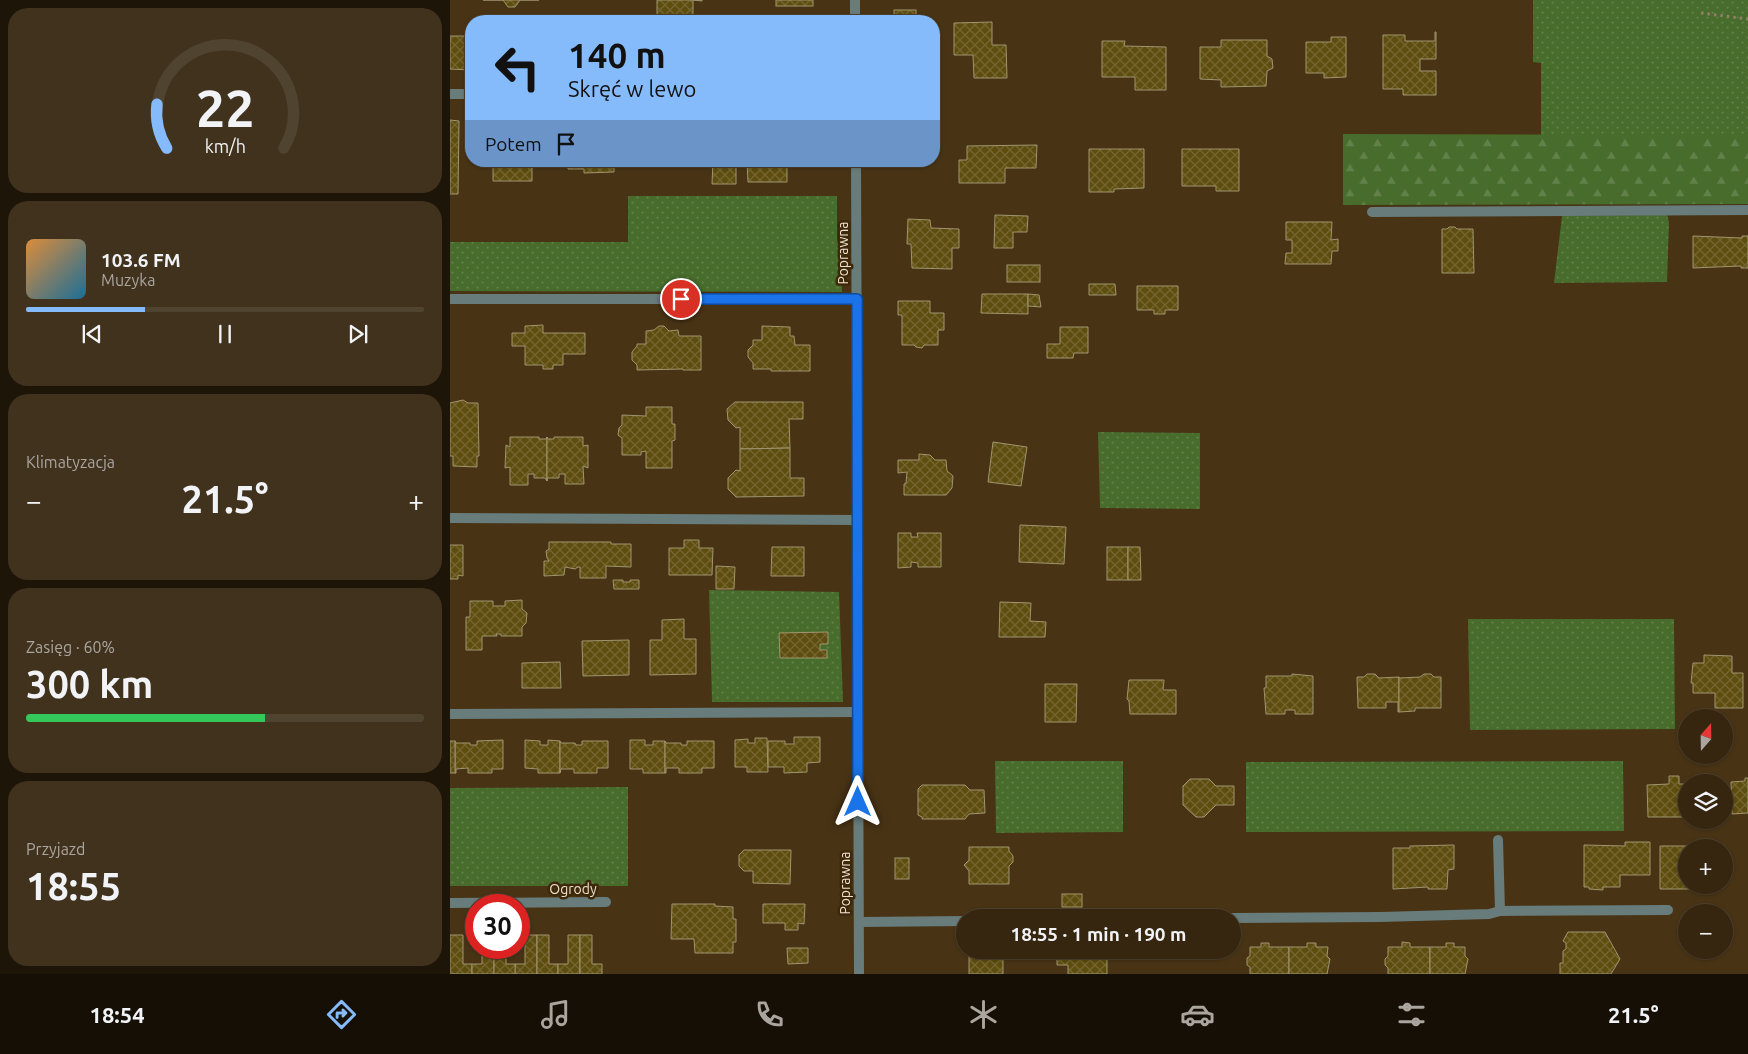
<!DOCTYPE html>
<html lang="pl">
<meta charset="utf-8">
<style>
:root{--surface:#362610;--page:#41321e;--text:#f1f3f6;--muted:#aaa59f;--line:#504330;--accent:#86bbfb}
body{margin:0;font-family:Ubuntu,sans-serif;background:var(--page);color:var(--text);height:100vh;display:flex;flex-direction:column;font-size:19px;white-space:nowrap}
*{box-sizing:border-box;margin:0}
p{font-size:16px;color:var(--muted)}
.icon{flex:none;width:28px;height:28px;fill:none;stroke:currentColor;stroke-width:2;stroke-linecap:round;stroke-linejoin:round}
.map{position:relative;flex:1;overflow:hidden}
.drawer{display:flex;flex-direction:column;gap:8px;padding:8px;background:#1e1509;width:450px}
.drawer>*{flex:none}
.guide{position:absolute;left:15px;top:15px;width:475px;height:152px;border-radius:20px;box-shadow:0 1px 4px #0004,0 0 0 1px var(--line);background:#86bbfb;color:#111;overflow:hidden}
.needle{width:32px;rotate:20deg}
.fabs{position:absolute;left:1228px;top:709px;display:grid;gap:10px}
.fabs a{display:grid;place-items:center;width:55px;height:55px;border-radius:50%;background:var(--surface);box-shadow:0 1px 4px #0004,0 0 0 1px var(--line);font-size:25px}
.speed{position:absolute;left:15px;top:894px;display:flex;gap:10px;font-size:25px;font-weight:700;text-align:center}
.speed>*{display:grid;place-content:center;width:65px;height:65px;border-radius:50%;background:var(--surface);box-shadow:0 1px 4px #0004,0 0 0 1px var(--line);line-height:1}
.speed .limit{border:8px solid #d22;background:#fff;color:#111}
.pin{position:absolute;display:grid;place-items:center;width:42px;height:42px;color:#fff;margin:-21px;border:2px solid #fff;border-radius:50%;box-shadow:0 1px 5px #0007}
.me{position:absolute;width:55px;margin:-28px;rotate:0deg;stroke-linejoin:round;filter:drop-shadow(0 0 4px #0008)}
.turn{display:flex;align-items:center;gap:18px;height:105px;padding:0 20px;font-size:22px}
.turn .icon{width:65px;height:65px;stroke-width:2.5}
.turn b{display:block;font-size:35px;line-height:42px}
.then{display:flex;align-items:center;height:48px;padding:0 20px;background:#0003;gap:10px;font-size:19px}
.big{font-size:38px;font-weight:700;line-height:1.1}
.drawer .widget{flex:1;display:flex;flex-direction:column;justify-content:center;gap:8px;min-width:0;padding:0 18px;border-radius:20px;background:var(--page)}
.drawer .dial{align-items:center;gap:0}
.dial svg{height:130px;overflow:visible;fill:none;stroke:var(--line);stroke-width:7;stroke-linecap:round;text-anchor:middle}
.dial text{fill:var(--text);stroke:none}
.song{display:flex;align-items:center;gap:15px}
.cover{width:60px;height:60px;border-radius:8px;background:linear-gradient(135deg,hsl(30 70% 55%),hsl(200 70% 35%))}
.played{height:5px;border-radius:2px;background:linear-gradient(90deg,var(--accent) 30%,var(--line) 30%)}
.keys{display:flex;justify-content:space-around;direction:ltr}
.heat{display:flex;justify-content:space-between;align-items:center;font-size:28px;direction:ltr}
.charge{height:8px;border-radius:4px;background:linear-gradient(90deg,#34c759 60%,var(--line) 0)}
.trip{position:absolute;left:506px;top:909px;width:285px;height:50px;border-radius:25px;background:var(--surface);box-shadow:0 1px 4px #0004,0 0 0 1px var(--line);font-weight:700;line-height:50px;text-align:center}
.tabs{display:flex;height:80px;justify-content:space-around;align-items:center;background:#160f06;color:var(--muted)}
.tabs .icon{width:35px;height:35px}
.tabs .current{color:var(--accent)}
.tabs b{font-size:22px;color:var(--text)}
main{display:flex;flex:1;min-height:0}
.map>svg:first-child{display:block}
</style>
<main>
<section class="drawer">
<div class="widget dial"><svg viewBox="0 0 100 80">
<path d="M14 69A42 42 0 1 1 86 69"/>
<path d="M14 69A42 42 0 0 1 8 42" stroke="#86bbfb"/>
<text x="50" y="56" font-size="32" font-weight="700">22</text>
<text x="50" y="72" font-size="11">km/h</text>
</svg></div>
<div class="widget">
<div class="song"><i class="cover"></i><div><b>103.6 FM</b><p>Muzyka</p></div></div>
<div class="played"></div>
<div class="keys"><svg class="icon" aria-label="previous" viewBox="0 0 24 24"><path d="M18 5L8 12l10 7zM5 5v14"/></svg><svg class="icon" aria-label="pause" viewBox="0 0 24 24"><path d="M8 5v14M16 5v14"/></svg><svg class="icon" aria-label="next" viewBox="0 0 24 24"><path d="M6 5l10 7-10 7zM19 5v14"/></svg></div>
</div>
<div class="widget"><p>Klimatyzacja</p>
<div class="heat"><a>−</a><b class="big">21.5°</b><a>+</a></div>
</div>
<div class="widget"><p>Zasięg · 60%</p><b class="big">300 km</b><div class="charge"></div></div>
<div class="widget"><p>Przyjazd</p><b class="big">18:55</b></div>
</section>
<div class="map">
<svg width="1298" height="974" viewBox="0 0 1298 974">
<defs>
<pattern id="grass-dots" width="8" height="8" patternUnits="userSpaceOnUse" patternTransform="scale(1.25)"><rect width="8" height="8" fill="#476c2c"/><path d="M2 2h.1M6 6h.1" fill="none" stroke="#62814a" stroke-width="1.8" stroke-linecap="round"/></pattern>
<pattern id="forest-firs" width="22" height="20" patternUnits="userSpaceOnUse" patternTransform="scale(1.25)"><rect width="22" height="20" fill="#476c2c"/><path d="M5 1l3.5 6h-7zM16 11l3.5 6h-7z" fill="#62814a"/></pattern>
<pattern id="building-cross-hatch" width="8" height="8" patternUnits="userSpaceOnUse" patternTransform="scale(1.25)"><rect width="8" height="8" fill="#5d4d0f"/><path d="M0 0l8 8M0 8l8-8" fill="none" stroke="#756631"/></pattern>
</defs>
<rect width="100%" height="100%" fill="#483315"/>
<g fill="url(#grass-dots)">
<polygon points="1083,0 1298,0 1298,135 1091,135 1091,63 1083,62"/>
<polygon points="178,196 387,196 387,241 390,242 392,292 0,291 0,242 178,242"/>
<polygon points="1217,215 1219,222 1217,282 1104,283 1112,216"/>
<polygon points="648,432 750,433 750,509 650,508"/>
<polygon points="259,590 389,592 393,702 262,702"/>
<polygon points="1018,619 1224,619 1225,729 1020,730"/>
<polygon points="545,761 673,761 673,832 546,833"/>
<polygon points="1173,761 1174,831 796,832 796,762"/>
<polygon points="178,787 178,886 0,886 0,788"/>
</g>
<polygon fill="url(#forest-firs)" points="893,134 1298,135 1298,204 893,205"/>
<g fill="url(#building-cross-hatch)" stroke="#a0956f">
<polygon points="33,0 89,0 70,0 65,7 58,7 53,0"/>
<polygon points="207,0 252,0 252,1 243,0 243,21 207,21"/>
<rect x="326" y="0" width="37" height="6"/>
<rect x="444" y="10" width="22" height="11"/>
<polygon points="542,22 542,45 556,45 557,78 524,78 523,55 504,55 504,23"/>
<polygon points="985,32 986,32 986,59 970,59 970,71 986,71 986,95 953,95 953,89 933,89 933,35 955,35 955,41 985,41"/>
<polygon points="0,36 21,36 21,70 0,69"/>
<polygon points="881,37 896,37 896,77 874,78 874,73 856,73 856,42 881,42"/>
<polygon points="771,40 817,40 817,56 822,59 823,68 817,71 816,86 771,87 771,80 750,79 750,47 771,47"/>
<polygon points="652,41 675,41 674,46 716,47 716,90 685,90 685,77 652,77"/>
<polygon points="0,120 9,121 8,194 0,194"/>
<polygon points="587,145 586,168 555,168 555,183 509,183 509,160 517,160 517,146"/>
<polygon points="639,149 694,149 694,188 664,189 664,192 639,192"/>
<polygon points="732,149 789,149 789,191 766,191 766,186 732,186"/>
<polygon points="40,161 82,161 82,181 43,181 43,167"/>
<polygon points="118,161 164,161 164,172 134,173 134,169 118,169"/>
<polygon points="263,161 286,161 286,184 262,184"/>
<polygon points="297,161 337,161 337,182 298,182"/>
<polygon points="545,215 578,216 577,232 563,232 563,248 544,248"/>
<polygon points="458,219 480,220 481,228 509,229 509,248 502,248 502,269 462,268 461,244 457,244"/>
<polygon points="836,222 882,222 881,240 888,239 888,251 882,251 881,264 835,264 836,253 842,253 842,240 836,240"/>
<polygon points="999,227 1005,227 1007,229 1023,229 1024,273 992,273 992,229 997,229"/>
<polygon points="1243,236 1292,238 1292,236 1298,236 1298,268 1291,268 1291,266 1243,268"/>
<rect x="557" y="265" width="33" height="17"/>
<polygon points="639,284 665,284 666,295 639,295"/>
<polygon points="687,286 728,286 728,310 715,310 715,314 704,314 704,310 687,310"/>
<polygon points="532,294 578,294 578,314 531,313"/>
<polygon points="578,294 589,295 591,307 578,306"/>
<polygon points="448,301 480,301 480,313 494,313 494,330 488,330 488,345 474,345 472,348 466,347 464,345 452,345 452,315 448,315"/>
<polygon points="93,325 93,333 135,333 135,354 113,354 113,365 103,365 103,369 93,369 93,365 75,365 75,346 62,346 62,333 75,333 75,326"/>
<polygon points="209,326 214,326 219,331 228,330 229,336 251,336 251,370 233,370 233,369 187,370 187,365 182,360 182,352 187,346 187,344 196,344 196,331 204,330"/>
<polygon points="312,326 340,327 340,336 344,336 345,345 360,345 360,371 321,371 321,369 303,369 303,363 298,357 298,350 303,345 303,340 312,340"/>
<polygon points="610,327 638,327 638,353 624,353 623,358 597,358 597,344 610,344"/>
<polygon points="13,400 18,403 28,403 29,456 27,456 27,467 3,466 3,456 0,456 0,403"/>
<polygon points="285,402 353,402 353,419 339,419 340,448 290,449 290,427 286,428 278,420 277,409"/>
<polygon points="196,407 222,407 222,424 225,424 225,440 222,441 222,468 196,468 196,451 191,452 191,455 172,455 172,438 168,435 169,428 172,425 172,415 196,416"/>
<polygon points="60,437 89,437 89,439 96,439 97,437 97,481 95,478 84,478 84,474 78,474 78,485 60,485 60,467 55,468 56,445 60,447"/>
<polygon points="97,437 98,439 104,439 104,437 133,437 133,446 138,445 138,468 133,466 134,484 115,484 115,474 109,474 109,478 97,478 97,481"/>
<polygon points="543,442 577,447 571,486 538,482"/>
<polygon points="340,448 340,478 354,478 354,496 286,497 278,489 278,478 286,470 290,471 290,449"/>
<polygon points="469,454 480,455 485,460 496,460 497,471 503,476 502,488 496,495 454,495 454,484 456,483 457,472 448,473 448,460 469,460"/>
<polygon points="570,525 616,527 614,564 569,562"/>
<polygon points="448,533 461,533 461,537 468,537 467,533 491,533 491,567 468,567 468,563 461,562 461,567 448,568"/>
<polygon points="234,540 249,540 249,548 263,548 262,575 219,575 219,548 234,548"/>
<polygon points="99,542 161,542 161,544 181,544 181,567 156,566 156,578 130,578 130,567 128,567 125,569 115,567 114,575 94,576 94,561 99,561 97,558 96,551 99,549"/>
<polygon points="0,545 13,545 13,576 8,575 8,579 0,579"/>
<polygon points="322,547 354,547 354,576 321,576"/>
<rect x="657" y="547" width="21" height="33"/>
<polygon points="678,547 690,547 691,580 678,580"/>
<polygon points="266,566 285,567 284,589 266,589"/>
<polygon points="163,580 173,580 173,582 180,582 180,580 189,580 189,589 164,589"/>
<polygon points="72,600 72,609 77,613 76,623 72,627 72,636 51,636 51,634 46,634 47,636 32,636 32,650 16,650 16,617 20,617 20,601 43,601 43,606 55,606 55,601"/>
<polygon points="550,602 581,603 580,621 596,622 595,637 549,637"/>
<polygon points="234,619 234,639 246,639 246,674 200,675 200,640 212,640 212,620"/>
<polygon points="378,632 378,644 370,644 370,650 377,650 377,658 330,658 329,633"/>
<polygon points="179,640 179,675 133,676 132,641"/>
<polygon points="1254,655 1282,656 1282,673 1293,673 1293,708 1265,708 1265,693 1243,693 1243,683 1241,683 1243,663 1254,663"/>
<polygon points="110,662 111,688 72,688 72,663"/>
<polygon points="842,674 863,676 863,714 845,714 845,710 835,710 835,714 816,714 814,688 816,688 816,676 842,676"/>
<polygon points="917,674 925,674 929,678 949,677 949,712 948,712 948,702 936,702 936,708 908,708 907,677 914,677"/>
<polygon points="974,674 981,674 984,677 991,677 991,708 965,708 965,711 949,712 949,677 950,678 970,677"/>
<polygon points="679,680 714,680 713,690 726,690 726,714 680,714 679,701 677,699"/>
<polygon points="595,684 627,684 626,722 595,722"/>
<polygon points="344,737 370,737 370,762 357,763 357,772 334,773 334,767 318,767 318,741 335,741 335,744 344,744"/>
<polygon points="305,738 317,738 318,772 297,772 297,767 285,767 285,740 298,739 298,743 305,743"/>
<polygon points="53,740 53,769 42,769 42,773 18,773 18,768 6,769 6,773 5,773 5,741 6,743 20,743 20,745 27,745 27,741"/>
<polygon points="75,740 90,741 90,745 98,745 98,740 110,741 110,773 88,773 88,769 75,768"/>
<polygon points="180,740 195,740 195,745 203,745 203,741 215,741 215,773 193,773 193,769 180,769"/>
<rect x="0" y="741" width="5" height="32"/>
<polygon points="110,741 111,743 125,743 126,745 132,745 132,741 158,741 158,768 147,768 147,773 124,773 124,769 111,769 110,773"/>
<polygon points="215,741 216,743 231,743 231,745 237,745 237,741 264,741 264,768 252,768 252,773 229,773 229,768 216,768 216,773 215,773"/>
<polygon points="1219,776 1229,776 1229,784 1236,784 1236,817 1198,817 1197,785 1219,784"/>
<polygon points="1295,778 1298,778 1298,813 1282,814 1281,782 1295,781"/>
<polygon points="740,779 759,779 766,786 784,786 784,805 766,805 754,817 746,817 733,805 733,786"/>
<polygon points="472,785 515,785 520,790 534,790 535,813 519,814 515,819 472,819 472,817 468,815 468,789"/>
<polygon points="1175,842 1200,842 1200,875 1170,875 1170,887 1153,887 1153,890 1139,889 1139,887 1134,887 1134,845 1175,846"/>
<polygon points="1004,845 1004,869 998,870 997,889 978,889 978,887 943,889 943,848 960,848 960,846"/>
<polygon points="1210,846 1249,846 1236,848 1236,885 1249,885 1249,889 1210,889"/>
<polygon points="519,847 559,847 559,851 563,856 563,862 559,866 559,884 519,884 519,871 514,865 519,860"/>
<polygon points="294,850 341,850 340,884 303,883 303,871 294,871 289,866 289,855"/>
<rect x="445" y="858" width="14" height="21"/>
<rect x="612" y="894" width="20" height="13"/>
<polygon points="222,904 265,904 265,906 283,907 283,919 286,919 286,942 283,942 283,953 245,953 244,939 221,939"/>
<polygon points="313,904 355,904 354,924 348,923 348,930 335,930 335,923 313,923"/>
<polygon points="1118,932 1155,932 1170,959 1161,974 1110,974 1110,963 1113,963 1113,951 1116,949 1116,943 1113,941"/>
<polygon points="0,935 13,935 13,964 22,964 22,974 0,974"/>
<polygon points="75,935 87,935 87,974 65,974 65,964 75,964"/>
<polygon points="87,935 99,935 99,964 108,964 108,974 87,974"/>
<polygon points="118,935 130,935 130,974 108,974 108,964 118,964"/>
<polygon points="130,935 142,935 142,964 152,964 152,974 130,974"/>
<polygon points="952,942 960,943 960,947 980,947 980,974 938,974 938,968 935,965 935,959 938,956 938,947 952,947"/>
<polygon points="811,943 819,943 819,947 839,947 839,974 800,974 800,967 797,965 797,958 800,956 800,947 811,947"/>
<polygon points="857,943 866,943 866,947 878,947 877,956 880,959 877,974 839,974 839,947 857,947"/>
<polygon points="996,943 1004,943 1004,947 1015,947 1015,956 1018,959 1015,974 980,974 980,947 996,947"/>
<polygon points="32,948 44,948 44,974 22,974 22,964 32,964"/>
<polygon points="44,948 56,948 56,964 65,964 65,974 44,974"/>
<polygon points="337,948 358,948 358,963 338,964"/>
<polygon points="519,950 566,950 566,956 553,956 553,974 519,974"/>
<polygon points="618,950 657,950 657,974 618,974 618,965 607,965 607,951"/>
</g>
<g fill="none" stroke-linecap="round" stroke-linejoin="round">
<polyline stroke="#917f67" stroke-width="3" stroke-dasharray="2.5 4" stroke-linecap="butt" points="1251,13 1298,19"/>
<g stroke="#677c7b" stroke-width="10">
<polyline points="922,212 1298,210"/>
<polyline points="0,299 407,299"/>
</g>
<g stroke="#677c7b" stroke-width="10">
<polyline points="405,0 405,21"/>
<polyline points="0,94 21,94"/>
<polyline points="406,161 409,974"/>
<polyline points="0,518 408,520"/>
<polyline points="0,714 408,712"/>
<polyline points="1048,840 1050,911"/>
<polyline points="0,903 156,902"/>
<polyline points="782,918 930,917 1039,914 1050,911 1218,910"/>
<polyline points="409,922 515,921"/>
</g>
</g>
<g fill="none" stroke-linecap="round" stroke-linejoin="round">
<defs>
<polyline id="route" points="231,299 407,299 408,802"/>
</defs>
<use href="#route" stroke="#114b97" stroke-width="12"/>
<use href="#route" stroke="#1a73e8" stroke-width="9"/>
</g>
<g text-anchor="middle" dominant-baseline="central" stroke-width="5" stroke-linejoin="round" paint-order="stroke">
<g font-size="14" fill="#efe1d1" stroke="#3d2809">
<text transform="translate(393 253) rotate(-90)">Poprawna</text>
<text transform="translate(395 883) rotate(-90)">Poprawna</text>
<text x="123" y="889">Ogrody</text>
</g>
</g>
</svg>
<div class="fabs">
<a><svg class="needle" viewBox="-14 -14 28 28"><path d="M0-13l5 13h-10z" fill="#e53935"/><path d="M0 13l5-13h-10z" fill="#aaa59f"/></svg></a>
<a><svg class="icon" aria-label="layers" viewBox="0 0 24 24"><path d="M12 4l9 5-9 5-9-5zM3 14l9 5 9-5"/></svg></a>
<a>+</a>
<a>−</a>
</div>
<div class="speed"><div class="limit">30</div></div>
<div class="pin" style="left:231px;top:299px;background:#d93025"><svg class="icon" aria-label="arrive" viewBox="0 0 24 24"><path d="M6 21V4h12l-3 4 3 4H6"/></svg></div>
<svg class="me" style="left:408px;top:802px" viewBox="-20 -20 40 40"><path d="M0-17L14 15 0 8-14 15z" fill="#1a73e8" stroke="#fff" stroke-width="4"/></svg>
<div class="trip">18:55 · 1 min · 190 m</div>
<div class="guide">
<div class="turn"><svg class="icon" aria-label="left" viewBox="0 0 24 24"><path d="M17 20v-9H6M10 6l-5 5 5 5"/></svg><div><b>140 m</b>Skręć w lewo</div></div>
<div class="then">Potem<svg class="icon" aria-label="arrive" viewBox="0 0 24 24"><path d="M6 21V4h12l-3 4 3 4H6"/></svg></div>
</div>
</div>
</main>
<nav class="tabs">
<b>18:54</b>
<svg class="icon current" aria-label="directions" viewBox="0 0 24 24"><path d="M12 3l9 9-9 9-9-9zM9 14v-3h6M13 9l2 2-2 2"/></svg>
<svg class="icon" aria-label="music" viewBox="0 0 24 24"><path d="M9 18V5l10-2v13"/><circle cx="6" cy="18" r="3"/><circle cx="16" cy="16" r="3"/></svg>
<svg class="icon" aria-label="phone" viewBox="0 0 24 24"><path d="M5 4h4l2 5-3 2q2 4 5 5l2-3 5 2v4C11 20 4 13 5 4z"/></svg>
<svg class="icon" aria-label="climate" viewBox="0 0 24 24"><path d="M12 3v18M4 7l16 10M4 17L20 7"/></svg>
<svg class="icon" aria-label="car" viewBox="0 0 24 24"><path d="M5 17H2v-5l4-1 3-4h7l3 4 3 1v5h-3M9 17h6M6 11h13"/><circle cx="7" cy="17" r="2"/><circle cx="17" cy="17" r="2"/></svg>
<svg class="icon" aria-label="filters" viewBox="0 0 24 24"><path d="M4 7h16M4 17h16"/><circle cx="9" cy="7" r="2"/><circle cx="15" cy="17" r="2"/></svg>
<b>21.5°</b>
</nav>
